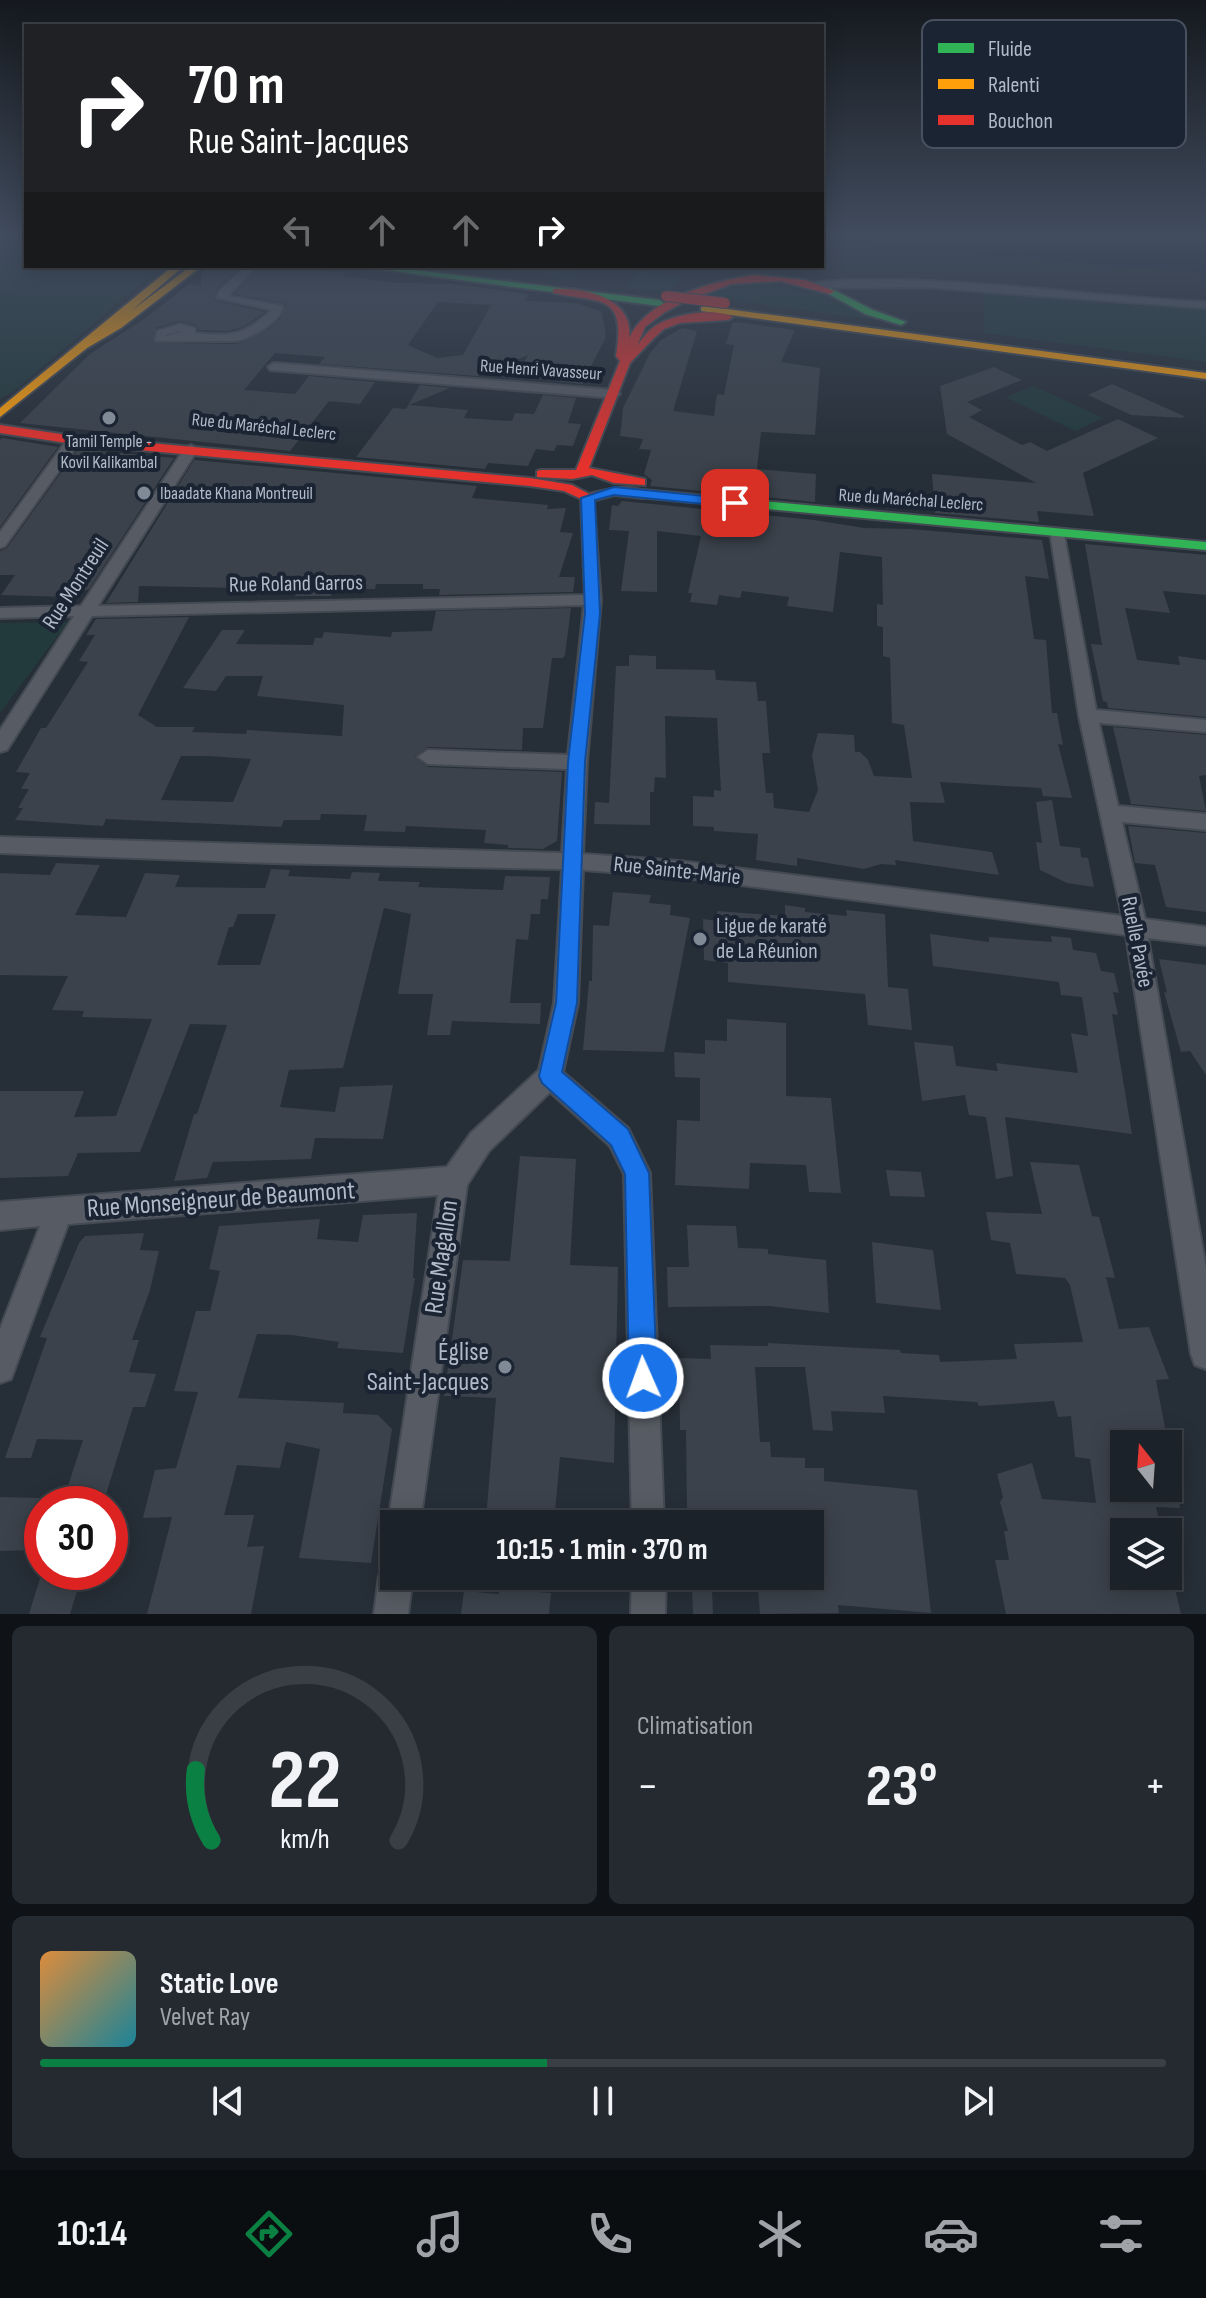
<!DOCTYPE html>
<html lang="fr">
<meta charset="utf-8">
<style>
:root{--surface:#1c2229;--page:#252a31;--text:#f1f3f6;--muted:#a0a4a8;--line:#3a3f46;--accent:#0b8043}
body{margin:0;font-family:"Sofia Sans Condensed",sans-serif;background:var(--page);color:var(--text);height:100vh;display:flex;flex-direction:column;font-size:30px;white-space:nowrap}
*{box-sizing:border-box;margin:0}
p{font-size:26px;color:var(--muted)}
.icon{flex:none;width:44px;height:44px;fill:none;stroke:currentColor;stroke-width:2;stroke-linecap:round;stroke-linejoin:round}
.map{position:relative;height:1614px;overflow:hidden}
.drawer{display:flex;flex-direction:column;gap:12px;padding:12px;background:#0f1317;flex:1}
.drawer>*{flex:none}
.banner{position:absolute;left:24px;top:24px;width:800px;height:244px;border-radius:0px;box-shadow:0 4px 20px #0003,0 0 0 2px var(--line);background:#202124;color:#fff;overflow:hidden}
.needle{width:52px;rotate:343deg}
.buttons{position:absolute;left:1110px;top:1430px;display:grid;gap:16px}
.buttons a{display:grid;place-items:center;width:72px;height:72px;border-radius:0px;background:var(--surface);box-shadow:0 4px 20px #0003,0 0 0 2px var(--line);font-size:40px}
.speed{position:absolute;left:24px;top:1486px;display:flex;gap:16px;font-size:40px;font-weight:700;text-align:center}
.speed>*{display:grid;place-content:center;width:104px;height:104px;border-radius:50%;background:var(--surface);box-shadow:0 4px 20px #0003,0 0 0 2px var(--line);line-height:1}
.speed .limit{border:12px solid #d22;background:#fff;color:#111}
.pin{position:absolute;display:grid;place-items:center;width:68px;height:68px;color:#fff;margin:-34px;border-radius:16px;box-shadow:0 4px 12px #0006}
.me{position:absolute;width:88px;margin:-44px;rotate:358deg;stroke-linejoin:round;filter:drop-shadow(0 0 6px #0008)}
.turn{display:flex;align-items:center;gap:28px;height:168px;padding:0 32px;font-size:36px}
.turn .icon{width:104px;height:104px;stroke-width:2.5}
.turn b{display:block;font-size:56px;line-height:68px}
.lanes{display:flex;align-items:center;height:76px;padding:0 32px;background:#0003;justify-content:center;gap:40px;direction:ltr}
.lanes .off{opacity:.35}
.big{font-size:60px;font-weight:700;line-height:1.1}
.drawer .card{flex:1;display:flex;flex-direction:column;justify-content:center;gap:12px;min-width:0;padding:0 28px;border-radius:12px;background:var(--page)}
.drawer .dial{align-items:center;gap:0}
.dial svg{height:208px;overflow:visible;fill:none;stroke:var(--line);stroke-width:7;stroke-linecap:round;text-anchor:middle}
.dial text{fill:var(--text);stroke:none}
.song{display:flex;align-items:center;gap:24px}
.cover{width:96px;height:96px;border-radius:12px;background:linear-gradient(135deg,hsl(30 70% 55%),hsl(190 70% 35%))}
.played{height:8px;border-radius:4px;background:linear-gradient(90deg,var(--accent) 45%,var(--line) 45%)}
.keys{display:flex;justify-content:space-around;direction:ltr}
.heat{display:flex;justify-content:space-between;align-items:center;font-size:44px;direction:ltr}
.drawer .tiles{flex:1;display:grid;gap:12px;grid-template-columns:1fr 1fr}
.card:last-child{grid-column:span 2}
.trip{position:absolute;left:380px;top:1510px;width:444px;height:80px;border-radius:0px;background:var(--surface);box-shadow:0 4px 20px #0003,0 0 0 2px var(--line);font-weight:700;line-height:80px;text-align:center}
.dock{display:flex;height:128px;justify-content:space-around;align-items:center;background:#0b0e10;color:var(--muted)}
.dock .icon{width:56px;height:56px}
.dock .on{color:var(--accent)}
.dock b{font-size:36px;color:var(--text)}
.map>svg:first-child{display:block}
</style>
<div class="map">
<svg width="1206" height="1614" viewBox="0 0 1206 1614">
<rect width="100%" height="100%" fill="#262e37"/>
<g fill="#233a3d">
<polygon points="0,239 26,239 26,266 144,266 158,269 14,391 0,399"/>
<polygon points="478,266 579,266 573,279"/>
<polygon points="639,271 680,276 668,293 627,287"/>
<polygon points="741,282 771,283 811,293 832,293 885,321 700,296 721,286"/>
<polygon points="984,291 1108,304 1206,309 1206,362 984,333"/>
<polygon points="1034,386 1103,418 1075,431 1006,397"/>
<polygon points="68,622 0,713 0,623"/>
</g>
<polygon fill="#15253c" points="822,239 1206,239 1206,273 822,243"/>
<g fill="#3b424b" fill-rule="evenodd">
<path d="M208,266h34l-25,23 -3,11 51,12 -22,15 -15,4 -30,-1 -2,-5 -17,-4 -23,7 -3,15 84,1 30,-14 13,-11 6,-15 -52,-10 26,-28 85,7 -3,3 55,7 55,1 77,10 -4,7 52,2 25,9 4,25 -24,47 -65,-8 11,-21 -51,21 -158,-12 6,-7 -50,-4 -31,37 51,4 14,-18 66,6 -15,22 -31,-3 -39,50 -270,-28 70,-69 54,-35 45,-35 12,2 1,-13zM438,302l53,3 -28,50 -26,3 -29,-13z"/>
<polygon points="736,322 795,330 781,362 820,368 815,435 761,432 757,469 816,474 815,502 650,486 652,480 644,474 651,450 639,449 643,439 620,436 623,408 650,353 661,340 682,328 697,331 673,411 714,416 717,394 724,395 734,345 726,344 732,323"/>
<polygon points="994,367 1022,380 967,402 982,410 969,417 1022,445 1030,442 1047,451 1118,419 1158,438 1083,473 1094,516 1037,511 1039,522 935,513 932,474 1036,483 947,434 940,386"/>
<polygon points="1112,384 1184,416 1183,418 1131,415 1088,395"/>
<polygon points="420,385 450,388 409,405 468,410 464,418 512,421 515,413 534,414 543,395 576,398 568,423 581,424 573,446 557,445 554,451 536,449 528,466 488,463 485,469 356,457 393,408 406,409"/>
<polygon points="2,438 58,447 0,527 0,440"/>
<polygon points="78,449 174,458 89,589 69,597 1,595 15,575 0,575 0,551 7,548"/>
<polygon points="194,460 477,486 472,498 548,505 547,509 566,508 560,532 573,533 559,577 575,577 573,592 439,595 440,589 423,589 423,584 376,584 375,589 333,589 331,596 295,596 297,589 139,586 138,602 106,603"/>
<polygon points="622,501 814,520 864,528 910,529 1042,540 1049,579 1025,576 1034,639 1046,640 1052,713 1057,713 1063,745 1058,744 1072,798 1043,796 1041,788 940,782 945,803 910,802 913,841 992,852 999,875 895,860 896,865 881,864 864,869 797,858 797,866 756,860 758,834 714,831 714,827 693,826 693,796 714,797 714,790 721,791 717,718 665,716 666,778 655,777 654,792 650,792 650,825 594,824 595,802 609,803 616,666 629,666 629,655 656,656 656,669 715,670 716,680 756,682 758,701 766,701 770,753 762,753 766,793 773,793 774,808 809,812 818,790 812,755 818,733 854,735 855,752 860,752 868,760 874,776 912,778 904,725 892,723 890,658 883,656 883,627 877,626 877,604 883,605 882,557 840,552 833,612 787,606 789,597 742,591 740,598 719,595 717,605 690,602 692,593 688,593 701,536 657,531 657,592 621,591 629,531 609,530 612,505 618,506"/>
<polygon points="1085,544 1206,555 1206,595 1163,591 1170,613 1125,608 1137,660 1180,665 1178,656 1206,660 1206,717 1108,708 1107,702 1103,701 1091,644 1102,645"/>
<path d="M571,608l-6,47 -2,3h-11l-9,70h-20l-1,22 -94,-3 -13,10 13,10 134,5 -5,69 -14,8 -35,-1v-3l-24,-2 2,-13 -80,-4 -1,6 -41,-1 3,-16 -46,-1 -1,6h-36l-3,7 -175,-8 -3,7 -88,-6 8,-12h-5l11,-19h-8l9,-16 -14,-1 25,-44h5l42,-66 -9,-1 16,-26h-9l10,-16 93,-2 -51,98 19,12h38l-3,5 54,2 1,-4 95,6 2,-31 -87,-9 6,-20h-37l-10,15 -33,-3 39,-58h23l-9,14 77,1 2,-7h7l2,-6 67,5 1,-5 40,-1 4,-20zM181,756h27l43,3 -18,43 -72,-2z"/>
<polygon points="1113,727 1206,735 1206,775 1199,776 1206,811 1131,804"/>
<polygon points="1052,800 1060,846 1080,848 1081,857 1088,858 1094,887 1067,883 1040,870 1036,842 1042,843 1036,802"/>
<polygon points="1128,826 1206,833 1206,912 1166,907 1155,865 1135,863"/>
<path d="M56,863l44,2 -25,50 51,2 19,-44 35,2 -5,12 90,1 6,-19 19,1 -2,6 62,3 2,-7 28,1 -2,8 42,1 -2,5 85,3 2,-14 45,1 -2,22h-7l-1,15h-9l-3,26 -12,-1 -6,64h31l-1,21 -88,-3 -2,14h-23l6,-41h-35l13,-80 -27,-6 -41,160 -54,2 -9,37 55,5 5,-25 53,-2 -10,54 -68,-1 -4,21 -98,3 -6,16 -33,3 20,-67h3l30,-89 -37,-1 -50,128 -62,1 -10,23 -68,2v-87h84l-10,26 42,-1 36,-97 -70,-2 2,-6 -32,-1 16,-34 -68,-1v-102l50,2zM238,914h38l-16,51h-43l12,-38h4z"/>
<polygon points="613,892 651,895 649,903 671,905 670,915 690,918 664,1052 583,1050 589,981 592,981 593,925 609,926"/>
<polygon points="785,905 805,908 805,912 847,916 846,910 885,914 888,987 908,989 912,1030 868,1025 865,994 728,982 728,963 704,960 703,919 717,921 717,911 785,916"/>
<polygon points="930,934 989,942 989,937 1052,942 1051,936 1071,938 1073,950 1096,953 1101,971 1114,973 1119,993 1113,992 1118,1015 1112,1014 1132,1134 1005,1117 1013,1176 996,1179 986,1117 969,1115 965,1095 922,1101 914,1042 953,1046 956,1066 998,1071 996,1063 1078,1073 1071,1033 1088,1036 1082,997 1061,995 1059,982 933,966"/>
<polygon points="1159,959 1206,965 1206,1075 1190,1051 1181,1052 1164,992 1167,993"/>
<polygon points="727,1019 786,1023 786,1096 831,1098 841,1193 809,1192 806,1165 750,1163 749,1189 675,1185 677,1120 700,1121 700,1078 675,1077 674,1052 705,1054 705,1040 727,1041"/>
<polygon points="520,1156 576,1159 570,1265 618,1267 614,1463 560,1457 554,1523 486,1519 496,1398 444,1396 463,1260 510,1261"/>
<polygon points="1030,1162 1079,1165 1092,1216 1099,1217 1115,1278 1106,1277 1119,1329 1149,1327 1169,1379 1156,1380 1168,1444 1124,1444 1124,1488 1177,1488 1180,1508 1156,1507 1162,1532 1124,1532 1124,1576 1172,1576 1181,1614 1006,1614 995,1560 1009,1560 1004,1531 1008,1531 1000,1502 1003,1497 997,1474 1032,1463 1042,1499 1096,1503 1090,1459 1075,1457 1071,1416 1058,1417 1054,1401 979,1406 977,1402 883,1396 885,1413 831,1411 833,1431 813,1430 805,1367 755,1367 760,1442 770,1442 771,1457 805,1458 805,1468 824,1468 824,1481 917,1490 931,1613 838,1605 839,1613 760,1614 757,1576 810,1576 810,1524 725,1524 724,1513 687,1512 686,1430 680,1430 679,1358 711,1359 710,1345 768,1346 768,1343 900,1350 901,1353 939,1355 940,1362 1017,1359 1014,1344 1083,1342 1070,1285 1065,1278 1016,1274 1010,1243 991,1240 986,1212 1042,1214"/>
<polygon points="886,1170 921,1172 925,1197 890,1196"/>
<polygon points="417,1213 413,1278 415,1278 403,1353 337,1348 339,1342 292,1335 257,1334 238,1398 344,1403 343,1413 378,1415 392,1429 371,1563 299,1558 320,1449 286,1442 280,1468 237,1465 224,1515 254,1515 247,1547 264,1546 251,1614 147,1614 172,1517 143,1518 155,1470 176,1468 198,1392 174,1391 196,1311 210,1311 220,1271 209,1269 219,1226 320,1219 317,1239 358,1242 363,1215"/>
<polygon points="687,1225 736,1226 738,1248 768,1249 768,1254 826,1260 829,1313 769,1306 668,1307 667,1267 689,1267"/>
<polygon points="144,1233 140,1250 159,1251 150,1290 132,1340 139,1340 129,1372 156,1374 145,1407 133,1407 103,1504 62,1504 83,1440 37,1439 31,1458 5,1458 47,1338 40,1337 79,1243 85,1236"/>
<polygon points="872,1242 933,1250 941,1310 876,1303"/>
<polygon points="0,1497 42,1498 42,1550 0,1551"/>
<polygon points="42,1572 83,1572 70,1614 29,1614"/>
<polygon points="692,1588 712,1589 713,1614 693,1614"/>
<polygon points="499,1589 551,1593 549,1614 461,1614 464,1591 499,1594"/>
</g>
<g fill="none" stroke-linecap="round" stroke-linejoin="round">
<defs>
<g id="street">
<path d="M246,266h11l-29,30 55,10c-2,16 -30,31 -46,35h-82l2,-10 23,-7 15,4v5c37,3 48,3 77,-23l-55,-12 2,-7zM180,331h3l-17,5v-1z"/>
<path d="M852,280c118,-2 236,16 354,22v6l-284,-21 -105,1 -5,-3 5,-3z"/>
<polygon points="274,363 614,390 620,394 614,398 270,370 268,367"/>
<polygon points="69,437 81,440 5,546 0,548 0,532"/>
<polygon points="191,445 198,449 98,606 585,595 581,498 583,495 593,495 601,600 587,762 583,854 679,861 1122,916 1079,716 1050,532 1053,529 1063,529 1096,710 1206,720 1206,732 1099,723 1118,806 1206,814 1206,830 1122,822 1145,919 1206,927 1206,945 1148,938 1206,1268 1206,1369 1195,1365 1191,1354 1126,935 679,877 583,870 578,1003 563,1072 628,1128 650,1173 664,1524 632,1524 624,1174 610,1146 550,1092 489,1151 467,1185 420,1524 394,1524 394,1536 388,1524 438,1195 68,1224 11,1379 0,1383 0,1329 40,1226 0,1230 0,1202 447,1167 471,1133 539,1070 554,1003 562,869 271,863 0,853 0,837 562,853 567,769 428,764 418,757 428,750 568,755 584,605 92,616 7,750 0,752 0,730 74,616 0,618 0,608 81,606 184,449"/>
<polygon points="394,1560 394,1576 413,1576 408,1614 374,1614 379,1576 384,1564"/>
<polygon points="632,1576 666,1576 665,1614 631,1614"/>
</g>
<g id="fast">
<polygon points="355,266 383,266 659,300 664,303 659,306"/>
<polygon points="830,288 873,310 906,322 901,325 865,314 827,293 825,291"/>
<polygon points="643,490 1206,542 1206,550 638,497 637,494"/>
</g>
<g id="slow">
<polygon points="173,266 184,266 131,311 191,266 202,266 121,328 87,348 0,417 0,408"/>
<polygon points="705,306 1206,373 1206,379 701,311 701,307"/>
</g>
<g id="jam">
<path d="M755,275l50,5 30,11 -5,3 -50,-13 -48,3 -44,16 -23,12 -20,15 -8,19c5,-8 11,-15 18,-20 18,-12 60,-19 78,-9l-5,3 -48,3 -16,6 -11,10 -23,24 -41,105 56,11v6l-31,-2 -22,-8 -20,4 -35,-2v-6l4,-1h35l44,-109 -4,-5c10,-62 -13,-53 -63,-63v-4c32,-2 82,9 76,50 17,-41 86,-58 126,-64z"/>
<path d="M0,425l74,11 456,42 42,7 17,9c19,-5 44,-11 60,0l-6,4 -29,-3 -26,7 -24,-11 -34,-5 -456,-42 -74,-11z"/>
</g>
</defs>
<use href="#street" stroke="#444a53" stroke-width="4"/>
<use href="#fast" stroke="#444a53" stroke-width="4"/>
<use href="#slow" stroke="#444a53" stroke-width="4"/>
<use href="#jam" stroke="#444a53" stroke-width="4"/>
<use href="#street" fill="#575c64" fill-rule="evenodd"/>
<use href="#fast" fill="#30b455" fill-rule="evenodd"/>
<use href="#slow" fill="#ff9f0a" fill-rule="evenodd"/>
<use href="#jam" fill="#e5322d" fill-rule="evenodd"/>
<defs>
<polyline id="jam-bridge" points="666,296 725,303"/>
</defs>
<use href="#jam-bridge" stroke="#444a53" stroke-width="12" stroke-linecap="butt"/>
<use href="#jam-bridge" stroke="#e5322d" stroke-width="10"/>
</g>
<linearGradient id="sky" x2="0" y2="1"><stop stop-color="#15191e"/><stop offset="0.51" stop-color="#414c5e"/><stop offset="1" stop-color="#414c5e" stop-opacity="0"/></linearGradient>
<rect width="1206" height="465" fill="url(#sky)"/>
<polygon fill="#1a73e8" stroke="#114b97" stroke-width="2" points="614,487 735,499 742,503 735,507 614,495 595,500 600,613 585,762 577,1003 562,1072 628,1129 649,1173 657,1378 653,1388 643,1392 633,1388 629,1378 625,1174 611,1145 542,1083 539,1076 556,1003 568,762 585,613 581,498"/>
<g fill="#808996" stroke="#1a2432" stroke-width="3">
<circle cx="109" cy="418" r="8"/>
<circle cx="144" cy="493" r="8"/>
<circle cx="700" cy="939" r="8"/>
<circle cx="505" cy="1367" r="8"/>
</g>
<g text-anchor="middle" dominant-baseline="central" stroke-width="8" stroke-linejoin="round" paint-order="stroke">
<g font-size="18" fill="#b0bac9" stroke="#1a2432">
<text transform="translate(541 370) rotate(4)">Rue Henri Vavasseur</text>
<text transform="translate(264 427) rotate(6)">Rue du Maréchal Leclerc</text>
<text transform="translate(911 500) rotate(4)">Rue du Maréchal Leclerc</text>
</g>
<g font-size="18" fill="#b0bac9" stroke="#1a2432">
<text x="109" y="441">Tamil Temple -<tspan x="109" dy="21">Kovil Kalikambal</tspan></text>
<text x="160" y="493" text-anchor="start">Ibaadate Khana Montreuil</text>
</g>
<g font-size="22" fill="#b0bac9" stroke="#1a2432">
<text transform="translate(76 584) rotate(-57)">Rue Montreuil</text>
<text transform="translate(296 584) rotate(-1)">Rue Roland Garros</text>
<text transform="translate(677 871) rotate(6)">Rue Sainte-Marie</text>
<text transform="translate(1137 942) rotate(79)">Ruelle Pavée</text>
</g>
<g font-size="22" fill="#b0bac9" stroke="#1a2432" text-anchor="start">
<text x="716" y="926">Ligue de karaté<tspan x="716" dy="25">de La Réunion</tspan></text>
</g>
<g font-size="26" fill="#b0bac9" stroke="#1a2432">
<text transform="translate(221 1200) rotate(-4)">Rue Monseigneur de Beaumont</text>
<text transform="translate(442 1257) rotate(-82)">Rue Magallon</text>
</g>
<g font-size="26" fill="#b0bac9" stroke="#1a2432" text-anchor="end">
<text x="489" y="1352">Église<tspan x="489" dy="30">Saint-Jacques</tspan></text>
</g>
</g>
<rect x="922" y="20" width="264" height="128" rx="12" fill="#1a2432" stroke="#47515f" stroke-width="2"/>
<rect x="938" y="43" width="36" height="10" fill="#30b455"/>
<rect x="938" y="79" width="36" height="10" fill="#ff9f0a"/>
<rect x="938" y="115" width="36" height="10" fill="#e5322d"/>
<g font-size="22" fill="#b0bac9">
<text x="988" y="56">Fluide</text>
<text x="988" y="92">Ralenti</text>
<text x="988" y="128">Bouchon</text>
</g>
</svg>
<div class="buttons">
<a><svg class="needle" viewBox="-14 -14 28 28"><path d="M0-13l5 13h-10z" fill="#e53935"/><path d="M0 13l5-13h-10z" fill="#a0a4a8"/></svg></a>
<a><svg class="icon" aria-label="layers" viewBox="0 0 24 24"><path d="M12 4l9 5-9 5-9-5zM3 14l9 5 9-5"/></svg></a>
</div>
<div class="speed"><div class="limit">30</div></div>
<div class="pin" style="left:735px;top:503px;background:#d93025"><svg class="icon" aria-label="arrive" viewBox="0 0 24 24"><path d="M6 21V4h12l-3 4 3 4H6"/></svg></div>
<svg class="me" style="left:643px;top:1378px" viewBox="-20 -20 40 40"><circle r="17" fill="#1a73e8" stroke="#fff" stroke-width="3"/><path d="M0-11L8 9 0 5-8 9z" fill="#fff"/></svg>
<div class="trip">10:15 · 1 min · 370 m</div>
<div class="banner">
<div class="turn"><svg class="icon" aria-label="right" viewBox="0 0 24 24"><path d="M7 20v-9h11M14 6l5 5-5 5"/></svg><div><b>70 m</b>Rue Saint-Jacques</div></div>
<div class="lanes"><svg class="icon off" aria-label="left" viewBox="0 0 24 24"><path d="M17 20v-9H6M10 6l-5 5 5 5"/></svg><svg class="icon off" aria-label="ahead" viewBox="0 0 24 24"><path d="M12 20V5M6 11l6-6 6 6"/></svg><svg class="icon off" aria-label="ahead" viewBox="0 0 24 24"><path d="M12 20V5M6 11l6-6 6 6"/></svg><svg class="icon" aria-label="right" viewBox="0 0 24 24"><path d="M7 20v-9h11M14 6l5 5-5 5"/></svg></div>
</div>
</div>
<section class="drawer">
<div class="tiles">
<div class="card dial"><svg viewBox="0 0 100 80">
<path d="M14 69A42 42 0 1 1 86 69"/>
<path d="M14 69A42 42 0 0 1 8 42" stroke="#0b8043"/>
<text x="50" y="56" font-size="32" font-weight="700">22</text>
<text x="50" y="72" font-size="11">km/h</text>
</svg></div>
<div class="card"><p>Climatisation</p>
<div class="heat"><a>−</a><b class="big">23°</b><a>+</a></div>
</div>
<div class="card">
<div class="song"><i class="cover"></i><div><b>Static Love</b><p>Velvet Ray</p></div></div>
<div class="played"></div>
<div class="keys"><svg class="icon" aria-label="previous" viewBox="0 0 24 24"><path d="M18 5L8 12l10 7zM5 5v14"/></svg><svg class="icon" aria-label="pause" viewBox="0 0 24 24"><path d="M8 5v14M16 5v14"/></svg><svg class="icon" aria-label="next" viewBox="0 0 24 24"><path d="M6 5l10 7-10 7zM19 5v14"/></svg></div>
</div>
</div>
</section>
<nav class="dock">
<b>10:14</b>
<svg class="icon on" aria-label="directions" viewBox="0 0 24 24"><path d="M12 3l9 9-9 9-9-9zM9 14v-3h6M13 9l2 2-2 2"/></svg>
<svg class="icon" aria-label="music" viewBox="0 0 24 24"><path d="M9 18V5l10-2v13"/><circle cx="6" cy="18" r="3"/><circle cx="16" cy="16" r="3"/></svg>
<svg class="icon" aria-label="phone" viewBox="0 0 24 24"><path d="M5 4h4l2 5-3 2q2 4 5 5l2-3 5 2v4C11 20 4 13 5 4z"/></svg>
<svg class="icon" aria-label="climate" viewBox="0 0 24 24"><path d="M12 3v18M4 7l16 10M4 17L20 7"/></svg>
<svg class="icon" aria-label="car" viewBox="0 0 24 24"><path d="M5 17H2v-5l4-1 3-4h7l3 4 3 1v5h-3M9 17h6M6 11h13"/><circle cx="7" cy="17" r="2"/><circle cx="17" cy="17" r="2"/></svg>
<svg class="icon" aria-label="filters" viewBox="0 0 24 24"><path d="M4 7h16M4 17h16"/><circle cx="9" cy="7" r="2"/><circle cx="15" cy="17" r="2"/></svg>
</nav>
